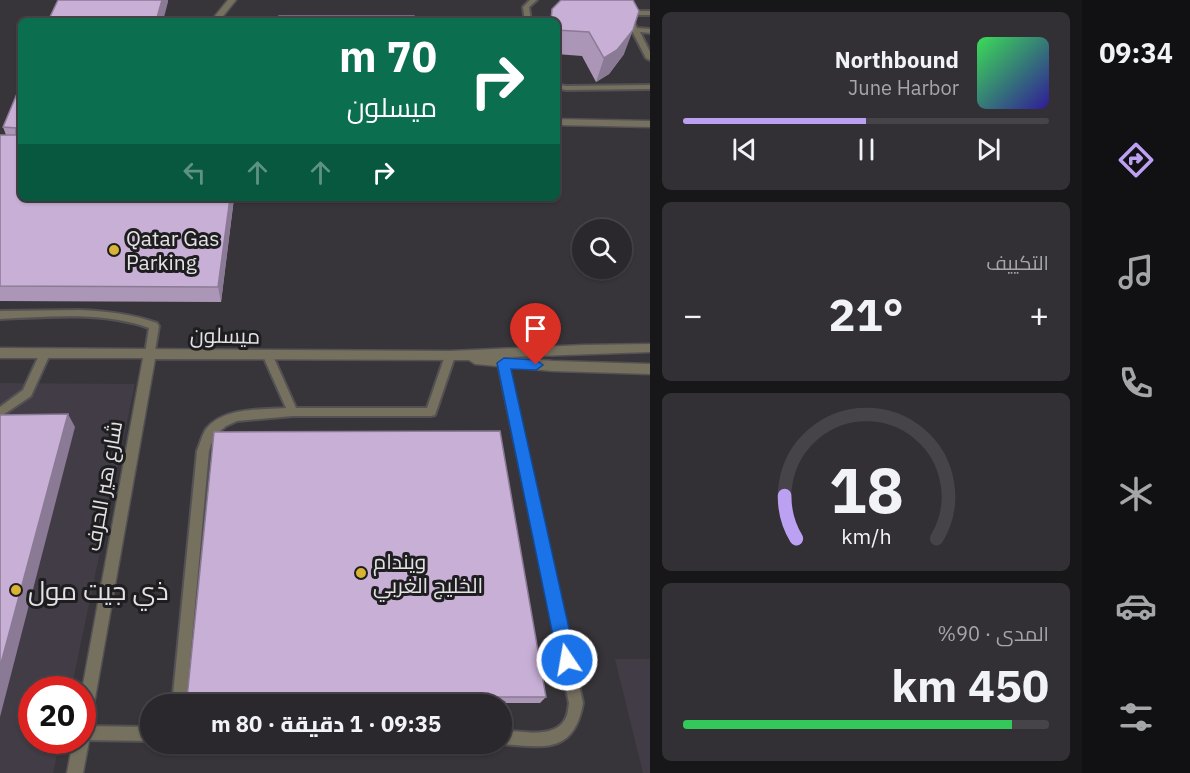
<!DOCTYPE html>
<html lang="ar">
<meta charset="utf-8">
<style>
:root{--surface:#2a282c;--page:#323034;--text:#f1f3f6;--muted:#a5a6a9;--line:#464448;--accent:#bca0f2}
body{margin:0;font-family:"IBM Plex Sans",Cairo,sans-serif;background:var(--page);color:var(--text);direction:rtl;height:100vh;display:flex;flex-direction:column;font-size:22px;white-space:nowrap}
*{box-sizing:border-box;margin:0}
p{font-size:20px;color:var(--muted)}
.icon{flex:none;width:33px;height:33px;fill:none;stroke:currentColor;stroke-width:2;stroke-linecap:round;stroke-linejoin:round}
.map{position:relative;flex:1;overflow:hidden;direction:ltr}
.sheet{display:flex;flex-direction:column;gap:12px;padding:12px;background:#171618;width:432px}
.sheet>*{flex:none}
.hud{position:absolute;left:18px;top:18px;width:542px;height:183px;border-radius:9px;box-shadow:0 2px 4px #0004,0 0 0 2px var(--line);direction:rtl;background:#0b6e4f;color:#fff;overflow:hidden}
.buttons{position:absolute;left:572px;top:219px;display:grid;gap:12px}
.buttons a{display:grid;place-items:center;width:60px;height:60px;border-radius:50%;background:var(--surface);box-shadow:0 2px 4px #0004,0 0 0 2px var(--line);font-size:30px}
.speed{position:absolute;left:18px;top:676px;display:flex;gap:12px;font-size:30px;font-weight:700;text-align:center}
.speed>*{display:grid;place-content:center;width:78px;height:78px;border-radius:50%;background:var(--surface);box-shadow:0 2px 4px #0004,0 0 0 2px var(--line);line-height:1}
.speed .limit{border:9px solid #d22;background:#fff;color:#111}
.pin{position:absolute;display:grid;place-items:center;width:51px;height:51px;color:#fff;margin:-62px -26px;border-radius:50% 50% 50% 0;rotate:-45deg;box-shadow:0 0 6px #0007}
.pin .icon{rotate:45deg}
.me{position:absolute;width:66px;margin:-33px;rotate:348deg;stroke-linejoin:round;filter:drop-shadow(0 0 4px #0008)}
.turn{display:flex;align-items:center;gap:21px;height:126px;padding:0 24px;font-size:27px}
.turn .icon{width:78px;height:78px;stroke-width:2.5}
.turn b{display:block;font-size:42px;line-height:51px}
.lanes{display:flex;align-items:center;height:57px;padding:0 24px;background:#0003;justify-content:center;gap:30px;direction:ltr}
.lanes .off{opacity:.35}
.big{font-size:45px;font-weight:800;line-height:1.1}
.sheet .tile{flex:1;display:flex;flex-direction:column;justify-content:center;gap:9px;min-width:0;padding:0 21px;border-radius:9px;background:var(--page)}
.sheet .dial{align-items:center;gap:0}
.dial svg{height:156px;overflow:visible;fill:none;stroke:var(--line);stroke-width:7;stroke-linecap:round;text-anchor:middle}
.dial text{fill:var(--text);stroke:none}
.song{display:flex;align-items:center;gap:18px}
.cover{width:72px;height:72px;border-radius:9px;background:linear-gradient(135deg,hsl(130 70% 55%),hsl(250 70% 35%))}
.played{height:6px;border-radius:3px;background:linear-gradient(90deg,var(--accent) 50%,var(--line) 50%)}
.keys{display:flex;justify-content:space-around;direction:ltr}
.heat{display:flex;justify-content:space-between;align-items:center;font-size:33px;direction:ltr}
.charge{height:9px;border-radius:4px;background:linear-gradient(90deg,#34c759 90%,var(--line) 0)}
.trip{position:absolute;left:140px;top:694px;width:372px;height:60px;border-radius:30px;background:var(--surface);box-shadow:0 2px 4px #0004,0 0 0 2px var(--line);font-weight:800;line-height:60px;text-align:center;direction:rtl}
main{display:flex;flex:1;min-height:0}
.dock{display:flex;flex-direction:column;width:108px;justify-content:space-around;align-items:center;background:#111012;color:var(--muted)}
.dock .icon{width:42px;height:42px}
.dock .on{color:var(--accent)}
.dock b{font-size:27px;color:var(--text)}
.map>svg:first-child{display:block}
</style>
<main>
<nav class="dock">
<b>09:34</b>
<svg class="icon on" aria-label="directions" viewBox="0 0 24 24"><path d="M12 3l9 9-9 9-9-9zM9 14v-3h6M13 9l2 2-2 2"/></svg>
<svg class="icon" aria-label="music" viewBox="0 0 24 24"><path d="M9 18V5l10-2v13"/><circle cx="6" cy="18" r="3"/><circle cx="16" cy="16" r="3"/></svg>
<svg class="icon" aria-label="phone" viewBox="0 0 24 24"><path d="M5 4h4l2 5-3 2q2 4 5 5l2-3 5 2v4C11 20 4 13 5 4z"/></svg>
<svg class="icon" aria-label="climate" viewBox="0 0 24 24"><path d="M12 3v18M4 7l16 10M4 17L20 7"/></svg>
<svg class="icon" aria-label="car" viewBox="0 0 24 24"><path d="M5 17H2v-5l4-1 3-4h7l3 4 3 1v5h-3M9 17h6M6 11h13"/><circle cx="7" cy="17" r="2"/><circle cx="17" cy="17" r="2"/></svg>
<svg class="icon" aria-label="filters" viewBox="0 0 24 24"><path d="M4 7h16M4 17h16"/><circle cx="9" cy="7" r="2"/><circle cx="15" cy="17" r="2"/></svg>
</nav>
<section class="sheet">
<div class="tile">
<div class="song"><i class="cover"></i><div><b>Northbound</b><p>June Harbor</p></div></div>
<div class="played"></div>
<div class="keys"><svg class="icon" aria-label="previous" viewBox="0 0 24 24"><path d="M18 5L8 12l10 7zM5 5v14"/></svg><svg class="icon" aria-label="pause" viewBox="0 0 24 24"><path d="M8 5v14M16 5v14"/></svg><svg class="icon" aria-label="next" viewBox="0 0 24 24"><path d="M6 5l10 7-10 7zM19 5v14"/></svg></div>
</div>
<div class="tile"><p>التكييف</p>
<div class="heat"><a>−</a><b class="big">21°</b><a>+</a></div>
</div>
<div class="tile dial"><svg viewBox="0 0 100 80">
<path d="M14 69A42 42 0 1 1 86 69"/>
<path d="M14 69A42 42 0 0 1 8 47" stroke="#bca0f2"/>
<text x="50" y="56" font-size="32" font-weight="700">18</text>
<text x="50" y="72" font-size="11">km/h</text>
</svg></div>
<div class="tile"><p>المدى · 90%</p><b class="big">450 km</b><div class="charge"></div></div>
</section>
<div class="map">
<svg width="650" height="773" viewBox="0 0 650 773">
<rect width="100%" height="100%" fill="#38353a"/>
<g fill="#423c46">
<polygon points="0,383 135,384 71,690 32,690 32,741 60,741 53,773 0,773"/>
<polygon points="615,659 650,659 650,773 643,773"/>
</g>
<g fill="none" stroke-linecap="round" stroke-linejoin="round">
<defs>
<g id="lane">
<polygon points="530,0 537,0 529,7 531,21 525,21 523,7"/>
<polygon points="616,0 622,0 628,11 650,11 650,15 630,15 637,28 650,29 650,33 640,32 650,52 650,60 646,58"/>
<polygon points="556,84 566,86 650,85 650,89 566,90 556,88"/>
<path d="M79,310c27,1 53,4 78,13l2,3 -5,31h-8l-1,-3 4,-26c-46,-17 -101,-11 -149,-9v-8z"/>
<polygon points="45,350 50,354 31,396 0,417 0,407 23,390 41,351"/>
<path d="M268,352l5,4 23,52h131l19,-55h8l1,3 -19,56 -1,3 -4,1h-138l-56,5 -11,5 -12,10 -5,15 -23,254h-14l25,-254c3,-7 5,-16 9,-22 18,-22 54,-19 80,-21l-23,-52z"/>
<path d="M503,359l4,1 1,3 75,340c-9,52 -40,44 -82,41v-14c18,1 51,9 63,-9 4,-5 4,-12 5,-18l-71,-340 1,-3z"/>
<polygon points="82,726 150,727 150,741 82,740"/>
</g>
<g id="street">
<polygon points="228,0 236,0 219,21 211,21"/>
<polygon points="556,119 650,121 650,127 556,125"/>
<polygon points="650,344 650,352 509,357 553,361 650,364 650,374 553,371 475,364 469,360 155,359 88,738 89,741 83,773 67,773 73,741 82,741 82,690 143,358 0,358 0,348 450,351 583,345"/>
</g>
</defs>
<use href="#lane" stroke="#545155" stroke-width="4"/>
<use href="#street" stroke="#545155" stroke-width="3"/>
<use href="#lane" fill="#76705f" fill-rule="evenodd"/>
<use href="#street" fill="#76705f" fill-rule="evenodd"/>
</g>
<g fill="#ab96b7">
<polygon points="552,9 624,54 609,74 596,82 582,56 556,54 556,21 550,21"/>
<polygon points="21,84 21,198 234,198 221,302 0,301 0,135 6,135 3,127"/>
<polygon points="546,697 540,703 191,704 187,698"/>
</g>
<g fill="#8b7a95">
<polygon points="162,0 168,0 168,2 163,21 156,21"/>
<polygon points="633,30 624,54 609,74 596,82 604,58"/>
<polygon points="230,198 234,198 221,302 218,287"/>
<polygon points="68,414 75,427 0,717 0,667"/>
</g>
<g fill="#c7afd5" stroke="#8b7a95" stroke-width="1.5">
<polygon points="58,0 162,0 156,21 48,21"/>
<polygon points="561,0 633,0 639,11 633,30 617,50 604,58 589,32 556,30 556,21 551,21 552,9"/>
<polygon points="279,16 414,16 415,21 279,21"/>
<polygon points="21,84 21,198 230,198 218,287 0,286 0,135 16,135 16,128 3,127"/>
<polygon points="68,414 0,667 0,415"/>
<polygon points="500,431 546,697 187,698 214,432"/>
</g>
<polygon fill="#1a73e8" stroke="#114b97" stroke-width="1.5" points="504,358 536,360 543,365 536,370 511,369 576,660 573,667 567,669 561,667 558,660 497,363"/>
<g fill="#d9b334" stroke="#1e1d1f" stroke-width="2">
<circle cx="114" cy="250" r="6"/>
<circle cx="361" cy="573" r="6"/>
<circle cx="16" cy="590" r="6"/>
</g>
<g text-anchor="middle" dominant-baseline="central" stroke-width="6" stroke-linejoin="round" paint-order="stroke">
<g font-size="21" fill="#e4e2e5" stroke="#1e1d1f" text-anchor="start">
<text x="126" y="238">Qatar Gas<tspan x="126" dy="24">Parking</tspan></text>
<text x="373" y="561">ويندام<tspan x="373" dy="24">الخليج الغربي</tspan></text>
</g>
<g font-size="21" fill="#e4e2e5" stroke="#1e1d1f">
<text transform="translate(225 335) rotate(1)">ميسلون</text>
<text transform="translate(103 486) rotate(-80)">شارع هير الحرف</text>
</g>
<g font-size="26" fill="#e4e2e5" stroke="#1e1d1f" text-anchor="start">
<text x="28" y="590">ذي جيت مول</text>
</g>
</g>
</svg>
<div class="buttons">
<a><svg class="icon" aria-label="search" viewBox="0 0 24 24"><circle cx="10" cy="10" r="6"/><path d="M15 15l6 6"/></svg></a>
</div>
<div class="speed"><div class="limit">20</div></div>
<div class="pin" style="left:536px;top:365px;background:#d93025"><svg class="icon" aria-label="arrive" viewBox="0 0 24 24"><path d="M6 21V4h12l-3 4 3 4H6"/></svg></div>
<svg class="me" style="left:567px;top:660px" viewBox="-20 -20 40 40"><circle r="17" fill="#1a73e8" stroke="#fff" stroke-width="3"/><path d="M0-11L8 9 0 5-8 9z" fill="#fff"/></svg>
<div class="trip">09:35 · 1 دقيقة · 80 m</div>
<div class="hud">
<div class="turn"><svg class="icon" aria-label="right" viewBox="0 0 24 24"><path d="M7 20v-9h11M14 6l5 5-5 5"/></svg><div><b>70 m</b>ميسلون</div></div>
<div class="lanes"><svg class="icon off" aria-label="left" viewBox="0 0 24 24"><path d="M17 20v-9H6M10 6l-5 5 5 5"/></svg><svg class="icon off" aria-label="ahead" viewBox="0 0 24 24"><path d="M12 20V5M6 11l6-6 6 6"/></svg><svg class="icon off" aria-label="ahead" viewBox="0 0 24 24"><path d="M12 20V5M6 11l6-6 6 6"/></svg><svg class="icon" aria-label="right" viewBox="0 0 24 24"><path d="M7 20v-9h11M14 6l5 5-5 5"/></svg></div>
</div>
</div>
</main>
